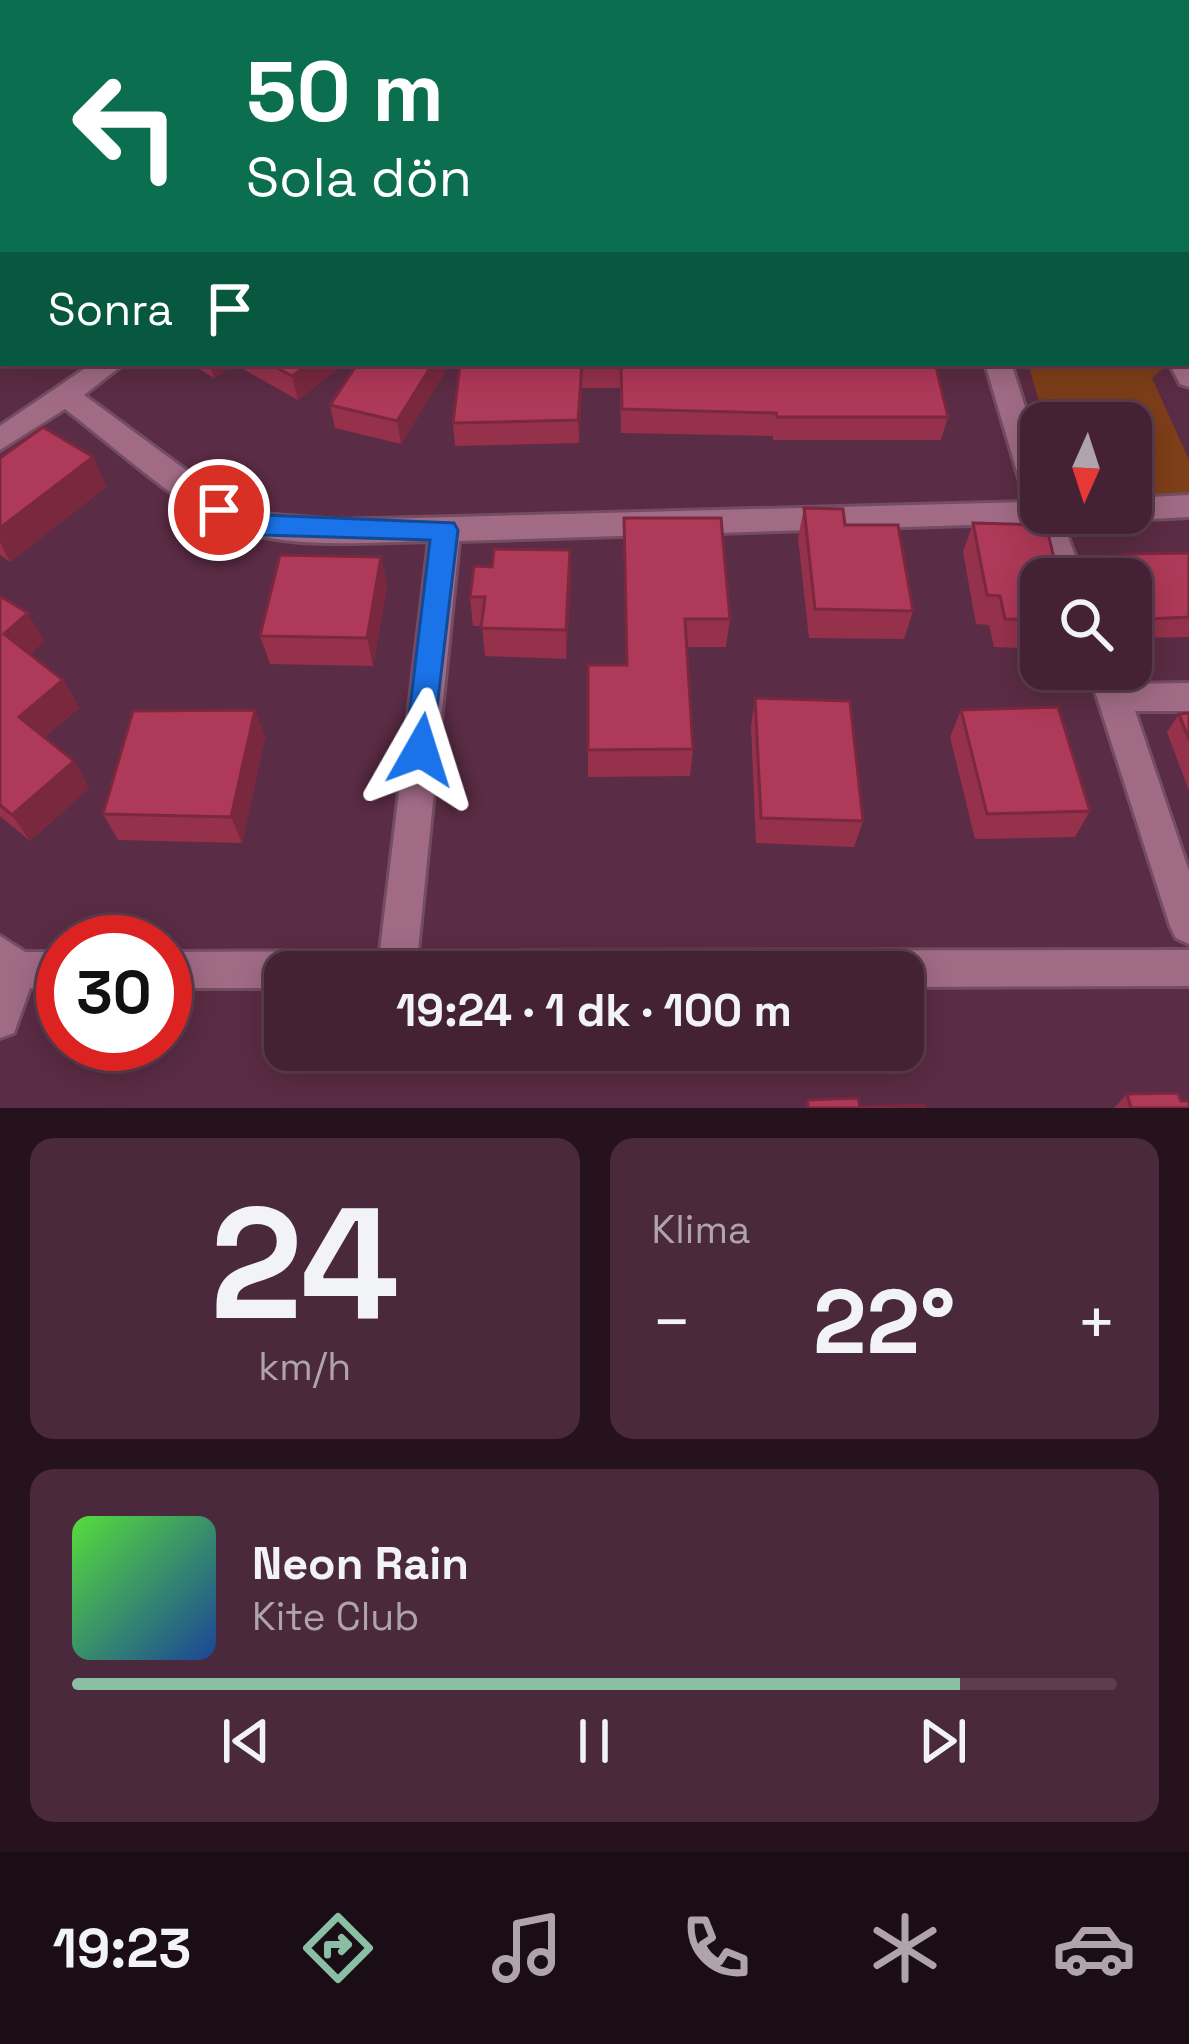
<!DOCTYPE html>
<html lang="tr">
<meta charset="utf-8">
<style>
:root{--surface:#442134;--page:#4b293c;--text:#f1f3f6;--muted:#afa3ac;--line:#5c3e4f;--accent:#8abfa5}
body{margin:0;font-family:"Space Grotesk",sans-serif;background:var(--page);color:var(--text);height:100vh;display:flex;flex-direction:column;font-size:45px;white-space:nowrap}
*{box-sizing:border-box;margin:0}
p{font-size:39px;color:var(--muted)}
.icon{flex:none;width:66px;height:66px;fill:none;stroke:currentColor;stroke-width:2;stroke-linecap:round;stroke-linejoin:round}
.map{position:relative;height:1108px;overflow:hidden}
.drawer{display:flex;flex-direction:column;gap:30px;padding:30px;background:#25121d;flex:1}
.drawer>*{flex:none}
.banner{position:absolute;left:0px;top:0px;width:1191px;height:366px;box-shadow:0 6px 30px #0003,0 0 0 3px var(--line);background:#0b6e4f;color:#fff;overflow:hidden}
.needle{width:78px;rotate:183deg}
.buttons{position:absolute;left:1020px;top:402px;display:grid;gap:24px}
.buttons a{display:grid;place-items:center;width:132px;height:132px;border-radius:24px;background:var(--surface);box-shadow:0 6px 30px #0003,0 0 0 3px var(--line);font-size:60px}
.speed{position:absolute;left:36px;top:915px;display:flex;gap:24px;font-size:60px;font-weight:700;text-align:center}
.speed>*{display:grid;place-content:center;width:156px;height:156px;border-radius:50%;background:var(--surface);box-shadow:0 6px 30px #0003,0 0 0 3px var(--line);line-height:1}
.speed .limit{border:18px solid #d22;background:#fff;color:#111}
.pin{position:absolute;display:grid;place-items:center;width:102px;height:102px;color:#fff;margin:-51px;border:6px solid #fff;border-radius:50%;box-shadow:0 3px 12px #0007}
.me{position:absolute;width:132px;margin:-66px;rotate:6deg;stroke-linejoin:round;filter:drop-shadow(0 0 9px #0008)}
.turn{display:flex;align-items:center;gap:42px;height:252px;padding:0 48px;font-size:54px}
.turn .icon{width:156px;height:156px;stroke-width:2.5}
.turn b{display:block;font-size:84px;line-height:102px}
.then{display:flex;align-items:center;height:114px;padding:0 48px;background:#0003;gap:24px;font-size:45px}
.big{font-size:90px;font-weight:600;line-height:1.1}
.drawer .widget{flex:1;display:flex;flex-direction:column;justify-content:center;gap:18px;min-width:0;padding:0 42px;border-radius:24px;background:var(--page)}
.drawer .dial{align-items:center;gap:0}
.dial b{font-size:156px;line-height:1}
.song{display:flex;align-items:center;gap:36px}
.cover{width:144px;height:144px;border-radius:18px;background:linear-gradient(135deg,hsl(110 70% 55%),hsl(220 70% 35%))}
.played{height:12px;border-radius:6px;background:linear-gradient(90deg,var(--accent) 85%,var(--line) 85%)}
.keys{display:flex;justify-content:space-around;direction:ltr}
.heat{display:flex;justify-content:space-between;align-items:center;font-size:66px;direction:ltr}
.drawer .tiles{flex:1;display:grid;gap:30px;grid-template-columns:1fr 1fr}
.widget:last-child{grid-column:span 2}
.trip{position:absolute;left:264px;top:951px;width:660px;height:120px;border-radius:24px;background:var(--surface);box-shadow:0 6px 30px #0003,0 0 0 3px var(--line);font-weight:600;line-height:120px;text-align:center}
.menu{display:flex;height:192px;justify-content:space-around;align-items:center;background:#1b0d15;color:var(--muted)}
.menu .icon{width:84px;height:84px}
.menu .active{color:var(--accent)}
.menu b{font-size:54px;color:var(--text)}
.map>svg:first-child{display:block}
</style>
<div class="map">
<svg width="1189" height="1108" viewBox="0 0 1189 1108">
<rect width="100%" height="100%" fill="#5b2c45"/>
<polygon fill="#7e3f19" points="1028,363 1162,363 1164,368 1152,378 1189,460 1189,504 1131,504 1131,423 1045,423"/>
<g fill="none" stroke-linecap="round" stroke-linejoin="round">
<defs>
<polygon id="service" points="750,0 762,0 765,3 753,3"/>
<g id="minor">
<polygon points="288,0 310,0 286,3"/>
<polygon points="643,0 666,0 641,3"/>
<polygon points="994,0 1014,0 1015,3 995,3"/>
<rect x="0" y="66" width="3" height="12"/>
<rect x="1188" y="92" width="1" height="12"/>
<polygon points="1189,356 1189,387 1180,384 1169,363 1188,363"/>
<path d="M93,363h32l-41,32 145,107 34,12 74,6 689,-18 -41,-139h26l30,94v56h18l25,66h-30l-21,-56 -574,18 -41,410 771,-1v36l-286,1v-15h-618v16h-120v-36l215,-1 49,-410c-70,1 -159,12 -222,-25 -50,-29 -96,-72 -142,-107l-65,41v-24z"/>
<polygon points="1189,495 1189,517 1131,520 1119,513 1131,513 1131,498"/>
<polygon points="1088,669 1120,669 1125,684 1189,683 1189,711 1135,711 1189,871 1189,944 1176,938 1170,926"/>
<polygon points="0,936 25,952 63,952 63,988 30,988 14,1033 0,1038"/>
</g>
</defs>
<use href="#service" stroke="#744d62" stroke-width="6"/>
<use href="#minor" stroke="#744d62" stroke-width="6"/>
<use href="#service" fill="#a16b86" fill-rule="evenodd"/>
<use href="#minor" fill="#a16b86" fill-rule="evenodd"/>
</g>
<g fill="#96314c">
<polygon points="809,0 960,0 964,3 812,3"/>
<polygon points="190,363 345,363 298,400 234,364 214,378"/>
<polygon points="358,363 450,363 401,444 335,428 330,405"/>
<polygon points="460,363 935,363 948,417 941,440 773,440 773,436 621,433 620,388 582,388 579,443 455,446 453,423"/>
<polygon points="93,457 106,487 10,562 0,555 0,458"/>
<polygon points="804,508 845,525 913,611 904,639 809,638 798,538"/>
<polygon points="624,518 730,619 726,647 687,647 693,749 690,776 588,777 588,665 626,665"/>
<polygon points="973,523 1041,579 1041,649 994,647 989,625 976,624 963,552"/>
<polygon points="570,550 571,579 566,659 485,656 482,626 473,626 470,597"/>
<polygon points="1189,553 1189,637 1138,638 1131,621 1131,579 1115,579 1113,574 1123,554"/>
<polygon points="381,557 387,586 373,666 270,664 260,636"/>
<polygon points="0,596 44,641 30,654 63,680 79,708 44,737 74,761 89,788 30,841 0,816"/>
<polygon points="755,698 863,821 854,847 756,843 751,726"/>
<polygon points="255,710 265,737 242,843 118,840 103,814"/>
<polygon points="961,710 1090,811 1075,837 975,839 950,737"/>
<polygon points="1189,713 1189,791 1167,732 1179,714"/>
<polygon points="1127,1094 1181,1101 1189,1108 1114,1108"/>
</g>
<g fill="#7a283e">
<polygon points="209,363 234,363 234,364 214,378"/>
<polygon points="310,363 345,363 298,400 292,376"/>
<polygon points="433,363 450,363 401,444 397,421"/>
<polygon points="582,364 582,388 579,443 578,420"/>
<polygon points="93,457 106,487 10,562 0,542 0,528"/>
<polygon points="570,550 571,579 566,659 566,630"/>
<polygon points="381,557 387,586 373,666 367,638"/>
<polygon points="28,613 44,641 21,662 4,634"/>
<polygon points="63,680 79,708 35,744 19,717"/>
<polygon points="255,710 265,737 242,843 231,817"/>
<polygon points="74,761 89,788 30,841 12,815"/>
</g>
<g fill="#af3958" stroke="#7a283e" stroke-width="3">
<polygon points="698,0 739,0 737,3 696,3"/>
<polygon points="832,0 960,0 964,3 835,3"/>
<polygon points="1188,100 1189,102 1189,198 1188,197"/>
<polygon points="268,363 310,363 292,376"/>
<polygon points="358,363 433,363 397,421 330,405"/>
<polygon points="460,363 935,363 948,417 777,417 776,413 622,409 621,365 582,364 578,420 453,423"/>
<polygon points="43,427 93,457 0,528 0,458"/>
<polygon points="804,508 843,509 845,525 898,525 913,611 815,609"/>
<polygon points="624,518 721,518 730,619 685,619 693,749 588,750 588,665 627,665"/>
<polygon points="973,523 1046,525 1059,579 1041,579 1041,620 1005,619 1000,596 987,595"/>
<polygon points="494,549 570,550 566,630 481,628 485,597 470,597 474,566 492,567"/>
<polygon points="1189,553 1189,617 1148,619 1123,554"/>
<polygon points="280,555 381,557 367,638 260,636"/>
<polygon points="0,596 28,613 4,634 63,680 19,717 74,761 12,815 0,805"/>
<polygon points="755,698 850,701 863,821 761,818"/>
<polygon points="1058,707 1090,811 987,814 961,710"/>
<polygon points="255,710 231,817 103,814 133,711"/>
<polygon points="1189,713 1189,740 1179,714"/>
<polygon points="1178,1093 1181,1101 1189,1101 1189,1108 1131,1108 1127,1094"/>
<polygon points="858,1098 860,1107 924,1105 925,1108 808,1108 807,1100"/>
</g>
<polygon fill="#1a73e8" stroke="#114b97" stroke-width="3" points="219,500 263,515 454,523 458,530 431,759 421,763 410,759 405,750 430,540 262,535 210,517 206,510 210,503"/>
</svg>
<div class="buttons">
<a><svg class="needle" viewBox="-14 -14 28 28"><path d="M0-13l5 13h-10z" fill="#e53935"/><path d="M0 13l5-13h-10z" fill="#afa3ac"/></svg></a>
<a><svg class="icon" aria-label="search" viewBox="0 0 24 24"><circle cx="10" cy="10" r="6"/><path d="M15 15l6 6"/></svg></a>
</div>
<div class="speed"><div class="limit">30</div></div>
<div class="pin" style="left:219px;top:510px;background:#d93025"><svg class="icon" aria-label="arrive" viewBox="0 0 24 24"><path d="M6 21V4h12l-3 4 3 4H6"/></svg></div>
<svg class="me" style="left:421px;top:750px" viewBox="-20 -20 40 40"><path d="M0-17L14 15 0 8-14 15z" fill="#1a73e8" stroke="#fff" stroke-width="4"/></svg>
<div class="trip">19:24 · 1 dk · 100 m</div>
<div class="banner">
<div class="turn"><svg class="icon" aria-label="left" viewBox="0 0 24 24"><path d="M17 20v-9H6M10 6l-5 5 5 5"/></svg><div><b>50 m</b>Sola dön</div></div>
<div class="then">Sonra<svg class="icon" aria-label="arrive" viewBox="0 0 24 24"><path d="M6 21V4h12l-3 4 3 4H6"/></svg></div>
</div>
</div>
<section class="drawer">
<div class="tiles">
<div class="widget dial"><b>24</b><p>km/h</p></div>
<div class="widget"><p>Klima</p>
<div class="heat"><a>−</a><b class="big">22°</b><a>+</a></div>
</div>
<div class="widget">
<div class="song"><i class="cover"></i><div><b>Neon Rain</b><p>Kite Club</p></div></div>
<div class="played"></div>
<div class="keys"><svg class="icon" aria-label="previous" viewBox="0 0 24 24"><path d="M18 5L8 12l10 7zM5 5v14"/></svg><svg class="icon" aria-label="pause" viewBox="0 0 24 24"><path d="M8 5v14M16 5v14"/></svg><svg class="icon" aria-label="next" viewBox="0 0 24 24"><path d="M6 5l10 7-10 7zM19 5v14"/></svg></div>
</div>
</div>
</section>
<nav class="menu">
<b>19:23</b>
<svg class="icon active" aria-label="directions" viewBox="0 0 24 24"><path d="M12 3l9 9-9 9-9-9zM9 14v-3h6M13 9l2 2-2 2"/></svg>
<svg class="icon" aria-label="music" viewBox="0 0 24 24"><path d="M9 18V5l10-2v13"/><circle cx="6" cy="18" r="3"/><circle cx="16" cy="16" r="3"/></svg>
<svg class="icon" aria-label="phone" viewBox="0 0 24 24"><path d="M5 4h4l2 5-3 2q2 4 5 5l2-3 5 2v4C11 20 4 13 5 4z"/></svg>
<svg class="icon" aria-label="climate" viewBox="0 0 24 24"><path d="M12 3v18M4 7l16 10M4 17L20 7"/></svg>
<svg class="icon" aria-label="car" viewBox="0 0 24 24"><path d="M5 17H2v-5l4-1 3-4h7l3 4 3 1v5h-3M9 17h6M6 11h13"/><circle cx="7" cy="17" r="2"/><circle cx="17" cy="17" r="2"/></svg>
</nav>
